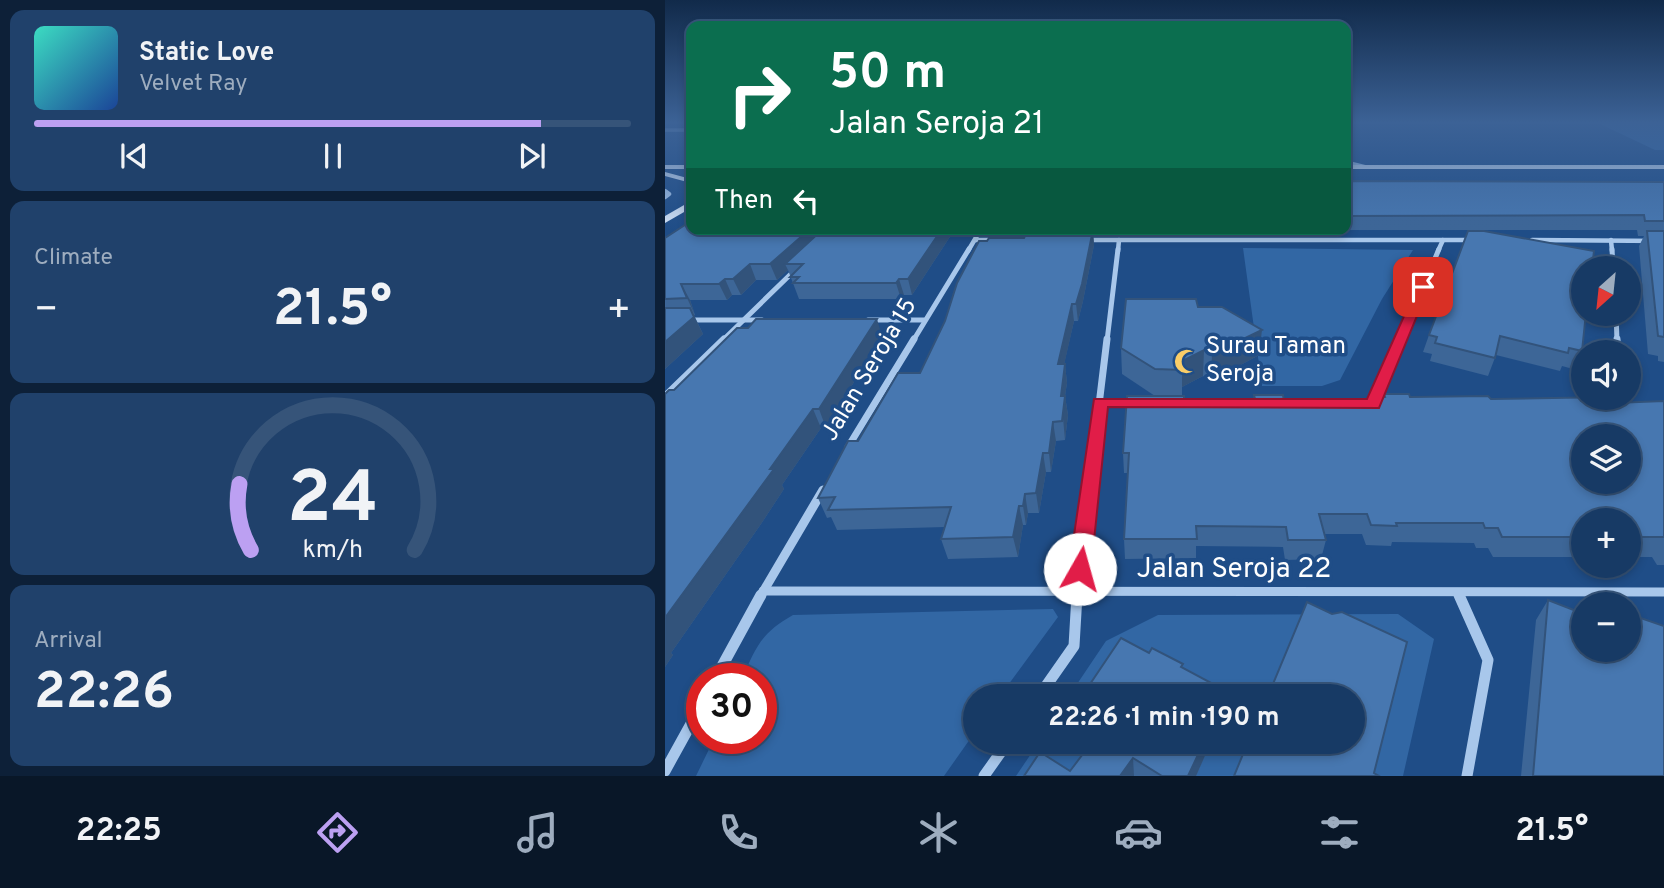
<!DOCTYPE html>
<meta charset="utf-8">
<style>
:root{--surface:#173a65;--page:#20416b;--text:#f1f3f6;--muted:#9eadbf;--line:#365479;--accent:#bca0f2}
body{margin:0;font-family:Overpass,sans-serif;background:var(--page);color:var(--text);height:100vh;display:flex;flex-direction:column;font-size:26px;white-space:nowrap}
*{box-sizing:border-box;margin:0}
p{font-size:23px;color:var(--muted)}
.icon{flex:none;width:38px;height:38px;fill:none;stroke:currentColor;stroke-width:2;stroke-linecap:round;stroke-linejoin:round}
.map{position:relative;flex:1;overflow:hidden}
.drawer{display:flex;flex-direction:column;gap:10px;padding:10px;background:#0d2038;width:665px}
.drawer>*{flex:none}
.guide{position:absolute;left:21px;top:21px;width:665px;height:214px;border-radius:14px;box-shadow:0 4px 10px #0003,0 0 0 2px var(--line);background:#0b6e4f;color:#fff;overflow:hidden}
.needle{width:46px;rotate:207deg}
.buttons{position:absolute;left:906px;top:256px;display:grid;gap:14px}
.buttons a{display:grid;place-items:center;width:70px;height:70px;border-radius:50%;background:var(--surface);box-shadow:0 4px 10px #0003,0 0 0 2px var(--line);font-size:35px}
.speed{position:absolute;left:21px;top:663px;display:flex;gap:14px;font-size:35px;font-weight:700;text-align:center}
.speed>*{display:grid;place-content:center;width:91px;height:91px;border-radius:50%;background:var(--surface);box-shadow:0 4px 10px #0003,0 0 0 2px var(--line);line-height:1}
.speed .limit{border:10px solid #d22;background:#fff;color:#111}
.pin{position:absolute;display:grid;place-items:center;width:60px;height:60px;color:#fff;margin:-30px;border-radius:14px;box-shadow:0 4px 10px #0006}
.me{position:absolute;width:77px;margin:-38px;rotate:7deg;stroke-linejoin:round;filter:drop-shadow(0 0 5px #0008)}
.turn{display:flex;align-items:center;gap:24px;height:147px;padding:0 28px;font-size:32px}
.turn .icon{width:91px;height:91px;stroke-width:2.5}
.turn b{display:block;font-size:49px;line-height:60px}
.then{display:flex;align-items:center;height:66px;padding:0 28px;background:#0003;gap:14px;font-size:26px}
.big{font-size:52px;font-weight:700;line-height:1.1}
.drawer .tile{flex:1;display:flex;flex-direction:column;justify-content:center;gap:10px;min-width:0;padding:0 24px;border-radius:14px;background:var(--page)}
.drawer .dial{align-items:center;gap:0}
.dial svg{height:182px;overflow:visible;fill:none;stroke:var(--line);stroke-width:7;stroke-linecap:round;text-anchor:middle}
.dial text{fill:var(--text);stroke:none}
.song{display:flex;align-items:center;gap:21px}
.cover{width:84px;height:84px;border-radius:10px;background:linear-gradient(135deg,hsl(170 70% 55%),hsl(220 70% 35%))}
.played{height:7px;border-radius:4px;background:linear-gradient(90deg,var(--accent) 85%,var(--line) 85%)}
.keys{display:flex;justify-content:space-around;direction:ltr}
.heat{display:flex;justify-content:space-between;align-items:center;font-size:38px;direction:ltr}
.trip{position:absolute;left:298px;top:684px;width:402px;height:70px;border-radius:35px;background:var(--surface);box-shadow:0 4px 10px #0003,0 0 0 2px var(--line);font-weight:700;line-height:70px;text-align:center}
.tab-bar{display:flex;height:112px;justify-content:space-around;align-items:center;background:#091728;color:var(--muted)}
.tab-bar .icon{width:49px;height:49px}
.tab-bar .on{color:var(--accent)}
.tab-bar b{font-size:32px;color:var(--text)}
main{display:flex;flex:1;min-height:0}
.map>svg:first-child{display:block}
</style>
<main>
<section class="drawer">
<div class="tile">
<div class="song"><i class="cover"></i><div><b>Static Love</b><p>Velvet Ray</p></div></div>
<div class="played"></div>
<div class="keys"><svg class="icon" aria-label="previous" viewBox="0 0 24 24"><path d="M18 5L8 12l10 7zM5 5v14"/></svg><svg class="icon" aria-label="pause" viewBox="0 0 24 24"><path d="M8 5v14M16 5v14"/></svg><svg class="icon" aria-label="next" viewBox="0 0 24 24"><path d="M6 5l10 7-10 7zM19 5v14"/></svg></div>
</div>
<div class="tile"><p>Climate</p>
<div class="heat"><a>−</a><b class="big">21.5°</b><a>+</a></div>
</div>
<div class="tile dial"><svg viewBox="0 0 100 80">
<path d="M14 69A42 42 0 1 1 86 69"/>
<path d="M14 69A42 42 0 0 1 9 40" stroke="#bca0f2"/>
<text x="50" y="56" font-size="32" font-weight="700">24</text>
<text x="50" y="72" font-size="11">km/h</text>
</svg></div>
<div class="tile"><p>Arrival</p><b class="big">22:26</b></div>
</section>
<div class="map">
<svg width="999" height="776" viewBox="0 0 999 776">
<rect width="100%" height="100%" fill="#1f4d87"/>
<g fill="#3267a4">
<polygon points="933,123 999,123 999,150 990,150"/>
<polygon points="578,248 748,250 717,299 675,380 657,386 597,386"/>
<path d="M388,609l5,8 -58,79h-25v36l-31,44h-248l18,-37 47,-1v-59h-19c14,-32 19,-46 51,-64z"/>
<polygon points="733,614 769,639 738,776 351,776 374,742 688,742 688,696 404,696 441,641 493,615"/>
</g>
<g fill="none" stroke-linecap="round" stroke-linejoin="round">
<g stroke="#a8c7eb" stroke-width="3.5">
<polyline points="0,130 26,130"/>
<polyline points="681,162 701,167"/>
</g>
<g stroke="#a8c7eb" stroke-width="4.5">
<polyline points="0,191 4,194 0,197"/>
<polyline points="310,240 330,240"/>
<polyline points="419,240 806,240"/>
<polyline points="867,240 999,241"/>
<polyline points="946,240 947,251"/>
<polyline points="303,251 316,229"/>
<polyline points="453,251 454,240"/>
<polyline points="773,251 778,240"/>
</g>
<g stroke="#a8c7eb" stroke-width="5">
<polyline points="947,249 948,268"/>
<polyline points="951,313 952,341"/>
<polyline points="25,320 97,320"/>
<polyline points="203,320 259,320"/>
<polyline points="57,341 130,270"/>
<polyline points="248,341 304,249"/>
<polyline points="442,341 453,249"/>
<polyline points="735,341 774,249"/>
</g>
<g stroke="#a8c7eb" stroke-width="7">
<polyline points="952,339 953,352"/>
<polyline points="0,396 59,339"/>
<polyline points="956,397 956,405"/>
<polyline points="435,402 470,402"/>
<polyline points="510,403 592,403"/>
<polyline points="708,404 736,339"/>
<polyline points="183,447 249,339"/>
<polyline points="428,454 442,339"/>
</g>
<g stroke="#a8c7eb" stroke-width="9">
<polyline points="98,591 999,592"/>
<polyline points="793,593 795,597"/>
<polyline points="95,597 158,490"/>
<polyline points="412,597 429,452"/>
</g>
<g stroke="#a8c7eb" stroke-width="11">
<polyline points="794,595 823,660 802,776"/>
<polyline points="50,679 96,595"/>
<polyline points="374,696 409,646 412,595"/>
<polyline points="0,771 37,704"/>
<polyline points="319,776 343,742"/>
</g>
<g fill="#d4e4f8" fill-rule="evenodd">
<rect x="0" y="165" width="26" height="4"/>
<rect x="681" y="165" width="318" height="4"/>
<polygon points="0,172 26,179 26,183 0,176"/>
<polygon points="26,201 26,208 0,223 0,216"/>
</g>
</g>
<g fill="#3d6697">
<polygon points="681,181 999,182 999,362 993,361 993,356 983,354 974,246 979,236 973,236 972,230 432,230 431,235 428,235 429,245 418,301 413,321 409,321 399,364 400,364 402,383 400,396 403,415 400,440 391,441 386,472 381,472 374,513 363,513 361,525 358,525 353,557 283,559 276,539 280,527 172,530 166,517 162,518 153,498 193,441 255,373 359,238 367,229 681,229"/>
<polygon points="26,229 290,229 247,295 239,295 236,299 134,299 123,270 112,280 91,280 76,295 67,295 62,300 25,300 30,315 29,315 38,334 0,369 0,238"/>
<polygon points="803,231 917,351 908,369 897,366 895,371 831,355 823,376 765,361 767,354 758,352 764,335"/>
<polygon points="533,307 594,355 546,381 538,376 517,387 517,396 519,404 588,403 589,395 619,401 694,400 718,398 719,394 745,397 949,403 999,401 999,565 992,565 987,557 964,557 964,520 919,520 919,557 828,557 823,548 811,548 809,543 727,542 726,546 701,545 697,534 659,534 661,540 656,559 620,560 618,547 531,546 531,558 460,559 459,539 463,473 459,473 458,453 490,396 457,374 456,348"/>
<polygon points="217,336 161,428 156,428 117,485 119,489 96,524 6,653 8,655 0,667 9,390"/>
<polygon points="883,600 914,612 919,604 919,649 999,776 856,776 871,620"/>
<polygon points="415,742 546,742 531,776 359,776 405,771 423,747"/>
</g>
<g fill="#32537b">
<polygon points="145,229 166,229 120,264 123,270 112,280 105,264"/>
<polygon points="277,229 290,229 247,295 243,279"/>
<polygon points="428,230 429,245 418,301 413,321 411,304"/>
<polygon points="85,264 91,280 76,295 68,279"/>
<polygon points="60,279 67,295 62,300 54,284"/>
<polygon points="234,279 239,295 236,299 231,283"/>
<polygon points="16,284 25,300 30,315 22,298"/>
<polygon points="407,304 409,321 395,383 393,364"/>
<polygon points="25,308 38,334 0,369 0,342"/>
<polygon points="212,319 217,336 161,428 154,409"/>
<polygon points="597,330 594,355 546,381 547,354"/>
<polygon points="539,350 538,376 517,387 517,361"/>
<polygon points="400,364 402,383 400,396 403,415 400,440 396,396"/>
<polygon points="148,409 156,428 117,485 119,489 96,524 6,653 8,655 0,667 0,618"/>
<polygon points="388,422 391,441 386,472 384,453"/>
<polygon points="378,453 381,472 374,513 371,493"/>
<polygon points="360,494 363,513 361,525 358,506"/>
<polygon points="354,506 358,525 353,557 348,537"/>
<polygon points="539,742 546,742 531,776 523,776"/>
<polygon points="468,758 469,776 455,776"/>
</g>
<g fill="#4777b0" stroke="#32537b" stroke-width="2" fill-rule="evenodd">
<polygon points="681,181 999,182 999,221 980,221 979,215 681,216"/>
<polygon points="26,221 26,229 145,229 105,264 85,264 68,279 60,279 54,284 16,284 22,298 0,299 0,238"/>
<polygon points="158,229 277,229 243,279 234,279 231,283 128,283 134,277 125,277 138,264 120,264"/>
<polygon points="363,230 428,230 417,284 411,304 407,304 393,364 400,364 396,396 400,396 397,421 388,422 384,453 378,453 371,493 360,494 358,506 354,506 348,537 276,539 286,507 163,510 170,497 153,498 183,441 193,441 233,373 255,373 280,321 292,283 314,241 322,241 324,238 359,238"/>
<polygon points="803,231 819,231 929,251 927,268 919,268 919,313 921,313 917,351 904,348 903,353 835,336 830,358 770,343 772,337 764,335"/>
<polygon points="982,231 999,231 999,337 993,336"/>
<polygon points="461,299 531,299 533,307 557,307 597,330 547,354 539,350 517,361 518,370 490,369 456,348"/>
<polygon points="0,308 25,308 29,317 0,342"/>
<polygon points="91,319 212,319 154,409 148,409 105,469 109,469 0,618 0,394 4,390 9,390 72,328 83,328"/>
<path d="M719,394h25l1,3 78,-1 3,3 118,-2 5,6 50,-2v136h-35v-17h-45v17h-82l-4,-9h-13l-2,-5h-87l1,3 -26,-1 -4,-11h-48l7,26h-38l-2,-13 -90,-1 1,13h-73l5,-86h-6l4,-57h57v8l72,-1 -2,-8h29l1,6 75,-1 26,-3zM919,436h45v45h-45z"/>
<polygon points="922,599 936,604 922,604"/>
<polygon points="883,600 919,614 919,649 964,649 964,614 999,626 999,776 868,776"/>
<polygon points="642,602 667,614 677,612 742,642 709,773 714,776 569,776 583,742 688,742 688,696 603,696"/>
<polygon points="456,638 484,653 487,648 518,664 516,667 563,692 561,696 417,696"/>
<polygon points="427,742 539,742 523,776 497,776 468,758 455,776 359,776 375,752 405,771"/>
</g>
<linearGradient id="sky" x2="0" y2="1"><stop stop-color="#112a4a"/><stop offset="0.53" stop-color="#3c6296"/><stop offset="1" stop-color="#3c6296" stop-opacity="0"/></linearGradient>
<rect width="999" height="231" fill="url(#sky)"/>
<polygon fill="#e11d48" stroke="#92132f" stroke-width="2" points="758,283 764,287 714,408 443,407 426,569 422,576 415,578 407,576 404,569 429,399 702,399 752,287"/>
<defs>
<symbol id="mosque-bare" viewBox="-9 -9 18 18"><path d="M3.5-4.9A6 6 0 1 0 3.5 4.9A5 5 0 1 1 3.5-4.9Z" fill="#f9cd68" stroke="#1f4d87" stroke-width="2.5" paint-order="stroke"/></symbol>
</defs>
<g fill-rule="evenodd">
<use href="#mosque-bare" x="504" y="344" width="35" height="35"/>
</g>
<g text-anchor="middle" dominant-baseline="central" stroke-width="7" stroke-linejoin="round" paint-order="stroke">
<g font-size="24" fill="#fff" stroke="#1f4d87" text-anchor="start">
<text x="541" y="347">Surau Taman<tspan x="541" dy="28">Seroja</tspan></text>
</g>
<g font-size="24" fill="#fff" stroke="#1f4d87">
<text transform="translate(205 370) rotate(-59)">Jalan Seroja 15</text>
</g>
<g font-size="28" fill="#fff" stroke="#1f4d87">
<text x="569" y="570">Jalan Seroja 22</text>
</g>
</g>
</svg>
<div class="buttons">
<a><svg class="needle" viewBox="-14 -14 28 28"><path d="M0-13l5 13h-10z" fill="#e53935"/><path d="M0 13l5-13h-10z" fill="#9eadbf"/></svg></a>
<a><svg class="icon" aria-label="sound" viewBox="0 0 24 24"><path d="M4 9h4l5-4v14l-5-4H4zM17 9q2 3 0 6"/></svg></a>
<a><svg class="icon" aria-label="layers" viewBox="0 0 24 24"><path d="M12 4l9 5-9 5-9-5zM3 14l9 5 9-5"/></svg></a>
<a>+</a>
<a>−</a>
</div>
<div class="speed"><div class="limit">30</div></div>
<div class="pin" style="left:758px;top:287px;background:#d93025"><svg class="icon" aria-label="arrive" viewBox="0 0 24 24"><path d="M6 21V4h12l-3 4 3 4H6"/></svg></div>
<svg class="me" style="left:415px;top:569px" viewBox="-20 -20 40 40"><circle r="19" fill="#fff"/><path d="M0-13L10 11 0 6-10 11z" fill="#e11d48"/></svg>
<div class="trip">22:26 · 1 min · 190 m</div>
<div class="guide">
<div class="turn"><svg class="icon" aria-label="right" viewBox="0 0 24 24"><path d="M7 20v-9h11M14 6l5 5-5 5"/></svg><div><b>50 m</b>Jalan Seroja 21</div></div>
<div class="then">Then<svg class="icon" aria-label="left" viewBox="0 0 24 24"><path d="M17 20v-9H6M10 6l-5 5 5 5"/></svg></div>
</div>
</div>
</main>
<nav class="tab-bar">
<b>22:25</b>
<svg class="icon on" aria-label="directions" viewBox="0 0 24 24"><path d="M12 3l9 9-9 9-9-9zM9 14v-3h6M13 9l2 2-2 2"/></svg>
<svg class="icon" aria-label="music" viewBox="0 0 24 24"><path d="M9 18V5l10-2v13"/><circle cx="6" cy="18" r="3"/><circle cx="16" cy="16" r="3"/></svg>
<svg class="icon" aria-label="phone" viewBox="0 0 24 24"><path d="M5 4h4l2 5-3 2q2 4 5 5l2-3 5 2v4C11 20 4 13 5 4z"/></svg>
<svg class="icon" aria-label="climate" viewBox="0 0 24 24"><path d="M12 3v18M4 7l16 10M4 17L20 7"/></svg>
<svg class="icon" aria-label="car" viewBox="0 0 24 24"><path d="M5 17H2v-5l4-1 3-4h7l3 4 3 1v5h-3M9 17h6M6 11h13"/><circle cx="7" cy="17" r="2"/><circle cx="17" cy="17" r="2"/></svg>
<svg class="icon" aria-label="filters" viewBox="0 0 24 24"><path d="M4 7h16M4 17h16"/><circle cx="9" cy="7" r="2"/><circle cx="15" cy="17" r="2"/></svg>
<b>21.5°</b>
</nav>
